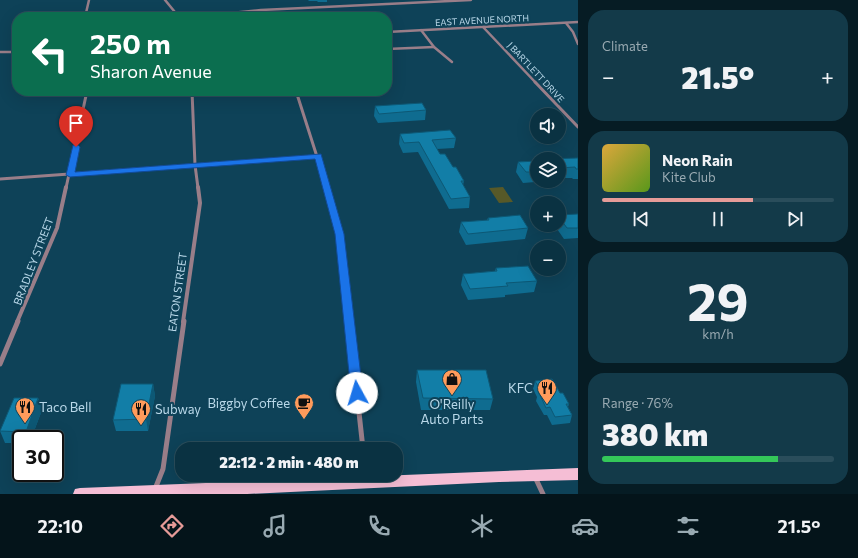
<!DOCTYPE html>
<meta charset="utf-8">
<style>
:root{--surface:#0a3242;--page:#133a49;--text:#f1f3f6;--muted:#99aab2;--line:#2a4d5b;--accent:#e69b98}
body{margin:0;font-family:Commissioner,sans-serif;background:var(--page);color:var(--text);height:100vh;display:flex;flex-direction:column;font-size:15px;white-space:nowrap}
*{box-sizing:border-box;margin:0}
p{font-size:13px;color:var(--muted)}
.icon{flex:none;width:22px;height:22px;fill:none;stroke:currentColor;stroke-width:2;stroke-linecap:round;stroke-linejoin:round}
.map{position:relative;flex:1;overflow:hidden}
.side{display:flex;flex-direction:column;gap:10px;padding:10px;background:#061c24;width:280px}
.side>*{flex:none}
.hud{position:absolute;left:12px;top:12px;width:380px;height:84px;border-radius:16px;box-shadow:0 4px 16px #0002,0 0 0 1px var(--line);background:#0b6e4f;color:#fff;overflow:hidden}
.controls{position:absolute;left:530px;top:108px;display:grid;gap:8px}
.controls a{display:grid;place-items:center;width:36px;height:36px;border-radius:50%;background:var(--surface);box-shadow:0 4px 16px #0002,0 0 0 1px var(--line);font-size:20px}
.speed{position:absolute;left:12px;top:430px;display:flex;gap:8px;font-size:20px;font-weight:700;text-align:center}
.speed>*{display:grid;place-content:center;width:52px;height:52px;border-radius:50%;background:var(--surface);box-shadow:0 4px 16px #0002,0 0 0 1px var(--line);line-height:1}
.speed .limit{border:2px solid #111;border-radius:6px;background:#fff;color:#111}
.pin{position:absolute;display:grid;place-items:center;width:34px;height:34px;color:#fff;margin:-41px -17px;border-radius:50% 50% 50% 0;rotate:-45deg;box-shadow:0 0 4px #0007}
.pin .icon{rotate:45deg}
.me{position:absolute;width:44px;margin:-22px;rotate:354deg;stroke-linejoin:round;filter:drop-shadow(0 0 3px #0008)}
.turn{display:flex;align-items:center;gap:14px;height:84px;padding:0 12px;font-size:18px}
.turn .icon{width:52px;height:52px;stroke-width:2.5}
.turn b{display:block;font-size:28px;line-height:34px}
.big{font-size:30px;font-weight:800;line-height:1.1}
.side .card{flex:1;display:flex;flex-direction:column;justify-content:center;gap:6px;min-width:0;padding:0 14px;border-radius:16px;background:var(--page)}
.side .dial{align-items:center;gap:0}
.dial b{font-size:52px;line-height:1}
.song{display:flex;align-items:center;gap:12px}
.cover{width:48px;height:48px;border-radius:6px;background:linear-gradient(135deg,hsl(40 70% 55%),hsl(90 70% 35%))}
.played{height:4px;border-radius:2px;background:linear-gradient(90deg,var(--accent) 65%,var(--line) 65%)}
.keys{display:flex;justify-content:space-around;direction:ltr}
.heat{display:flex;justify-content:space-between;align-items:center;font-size:22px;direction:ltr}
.charge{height:6px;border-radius:3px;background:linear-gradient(90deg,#34c759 76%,var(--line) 0)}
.trip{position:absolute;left:175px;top:442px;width:228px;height:40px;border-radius:16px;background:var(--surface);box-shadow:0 4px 16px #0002,0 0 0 1px var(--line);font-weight:800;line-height:40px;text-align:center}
.menu{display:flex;height:64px;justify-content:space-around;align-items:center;background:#04141a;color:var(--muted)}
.menu .icon{width:28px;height:28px}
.menu .selected{color:var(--accent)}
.menu b{font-size:18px;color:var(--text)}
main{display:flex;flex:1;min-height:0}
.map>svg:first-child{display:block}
</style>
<main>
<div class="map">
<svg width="578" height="494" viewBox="0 0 578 494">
<rect width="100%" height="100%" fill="#0e4258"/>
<polygon fill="#575928" points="503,187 513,202 499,203 489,188"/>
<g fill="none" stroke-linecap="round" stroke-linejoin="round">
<g stroke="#997e89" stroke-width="2.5">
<polyline points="89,0 86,13 89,17"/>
<polyline points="165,0 179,17"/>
<polyline points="191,17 261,10 471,0"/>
<polyline points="566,23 573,32 578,44"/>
<polyline points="483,27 536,83"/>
<polyline points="421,30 434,47 452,62"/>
<polyline points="387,32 578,22"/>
<polyline points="387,49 434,47"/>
<polyline points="0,52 17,52"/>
</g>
<g stroke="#997e89" stroke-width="3">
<polyline points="535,82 578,127"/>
<polyline points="192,91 195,165 198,188"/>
<polyline points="296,91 327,188"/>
<polyline points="0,179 318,156"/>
<polyline points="66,188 87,91"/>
</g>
<g stroke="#997e89" stroke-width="4">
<polyline points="327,187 340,234 349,322"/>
<polyline points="17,322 57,228 66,187"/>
<polyline points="183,322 200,203 198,187"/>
</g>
<g stroke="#997e89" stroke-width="5">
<polyline points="349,321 363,449"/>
<polyline points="0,364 18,321"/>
<polyline points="535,477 543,494"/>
<polyline points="153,494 163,469 184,321"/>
</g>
<polygon fill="#f5bed5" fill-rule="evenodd" points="578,468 578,480 499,482 247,494 73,494 75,489 80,488"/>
</g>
<g fill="#0f6c90">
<polygon points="308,0 327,0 327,2 318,2 317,1 309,1"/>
<polygon points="375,106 426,110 425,120 378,123 374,116"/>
<polygon points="400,134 456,138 454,148 437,149 440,154 453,167 464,181 463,185 470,197 469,208 449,209 418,152 403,153 399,144"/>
<polygon points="578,158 578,179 573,179 572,178 559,178 559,159"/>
<polygon points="537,161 537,181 548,181 523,183 516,172 518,162"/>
<polygon points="578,214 578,238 564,239 555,226 555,225 559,225 559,215"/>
<polygon points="488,218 528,228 525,239 466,245 459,232 461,222 487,220"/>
<polygon points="496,268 537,281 534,292 505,295 505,297 468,300 461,285 463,274 495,271"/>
<polygon points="417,370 493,399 490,410 421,410 416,382"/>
<polygon points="535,381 560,393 569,404 568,407 572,415 570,423 552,425 547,415 544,415 536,401 537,397 533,389"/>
<polygon points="153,384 155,396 148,431 116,431 113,420"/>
<polygon points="38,398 42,410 31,439 21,439 21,443 5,443 0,431"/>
</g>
<g fill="#0d5875">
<polygon points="153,384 155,396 148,431 146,419"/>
<polygon points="38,398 42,410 31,439 28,439 26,432"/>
</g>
<g fill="#127ea7" stroke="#0d5875">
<polygon points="422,103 426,110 379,114 375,106"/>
<polygon points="450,130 456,138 432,140 440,154 445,154 453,167 456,167 464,181 461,181 470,197 451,199 419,142 404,143 400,134"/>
<polygon points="578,158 578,169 576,169 575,167 559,168 559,159 546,159"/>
<polygon points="537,161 537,172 526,172 518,162"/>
<polygon points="578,214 578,228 567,228 559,217 559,215"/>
<polygon points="520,215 528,228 468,234 461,222 489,220 488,218"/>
<polygon points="528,266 537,281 506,283 508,286 470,289 463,274 497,271 496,268"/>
<polygon points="417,370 486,370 493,399 423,398"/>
<polygon points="552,379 560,393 563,393 569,404 566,404 572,415 555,417 550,407 546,408 539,393 542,393 535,381"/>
<polygon points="121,384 153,384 146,419 113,420"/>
<polygon points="14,398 38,398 26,432 0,431"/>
</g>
<polygon fill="#1a73e8" stroke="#114b97" points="73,145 78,145 80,147 75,172 321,154 344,234 363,393 361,396 357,398 353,396 351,393 335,234 315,159 70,177 66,175"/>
<defs>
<symbol id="shop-pin" viewBox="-11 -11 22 30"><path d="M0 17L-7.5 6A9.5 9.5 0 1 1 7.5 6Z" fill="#ff9b5b" stroke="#0e4258"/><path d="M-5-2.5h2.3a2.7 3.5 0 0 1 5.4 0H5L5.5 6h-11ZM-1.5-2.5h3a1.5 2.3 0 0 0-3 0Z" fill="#111"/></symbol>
<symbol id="restaurant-pin" viewBox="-11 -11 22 30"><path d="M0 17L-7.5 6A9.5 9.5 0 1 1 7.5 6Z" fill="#ff9b5b" stroke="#0e4258"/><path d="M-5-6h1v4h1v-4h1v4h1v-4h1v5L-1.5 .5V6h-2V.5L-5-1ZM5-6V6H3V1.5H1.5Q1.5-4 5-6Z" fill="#111"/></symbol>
<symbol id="cafe-pin" viewBox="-11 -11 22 30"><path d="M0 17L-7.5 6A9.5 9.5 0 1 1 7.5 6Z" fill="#ff9b5b" stroke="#0e4258"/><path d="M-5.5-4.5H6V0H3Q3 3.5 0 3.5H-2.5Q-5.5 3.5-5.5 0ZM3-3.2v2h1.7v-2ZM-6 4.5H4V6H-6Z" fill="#111"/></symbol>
</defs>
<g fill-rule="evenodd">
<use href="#shop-pin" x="441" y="368" width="22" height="30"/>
<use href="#restaurant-pin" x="536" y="377" width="22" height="30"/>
<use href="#cafe-pin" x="293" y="392" width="22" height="30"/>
<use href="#restaurant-pin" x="14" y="396" width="22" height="30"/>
<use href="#restaurant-pin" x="130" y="398" width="22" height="30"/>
</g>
<g text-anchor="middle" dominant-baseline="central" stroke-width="4" stroke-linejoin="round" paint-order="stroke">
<g font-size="9" fill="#b9d8e9" stroke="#0e4258">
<text transform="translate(482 20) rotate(-3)">EAST AVENUE NORTH</text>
<text transform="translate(536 72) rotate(47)">J BARTLETT DRIVE</text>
</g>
<g font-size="11" fill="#b9d8e9" stroke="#0e4258">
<text transform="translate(33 261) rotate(-69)">BRADLEY STREET</text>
<text transform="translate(177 292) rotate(-82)">EATON STREET</text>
</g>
<g font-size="13" fill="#b9d8e9" stroke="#0e4258" text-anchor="end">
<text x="533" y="388">KFC</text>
<text x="290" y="403">Biggby Coffee</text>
<text x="452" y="404" text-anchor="middle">O'Reilly<tspan x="452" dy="15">Auto Parts</tspan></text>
<text x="39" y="407" text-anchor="start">Taco Bell</text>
<text x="155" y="409" text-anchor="start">Subway</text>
</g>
</g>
</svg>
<div class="controls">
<a><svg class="icon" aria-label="sound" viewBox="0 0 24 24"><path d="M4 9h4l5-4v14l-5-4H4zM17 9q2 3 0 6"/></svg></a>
<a><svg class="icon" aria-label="layers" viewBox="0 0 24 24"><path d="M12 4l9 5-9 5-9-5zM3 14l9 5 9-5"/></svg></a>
<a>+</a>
<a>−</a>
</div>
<div class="speed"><div class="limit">30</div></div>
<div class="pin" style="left:76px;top:147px;background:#d93025"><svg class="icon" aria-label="arrive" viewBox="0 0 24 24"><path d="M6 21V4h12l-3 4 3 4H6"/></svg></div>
<svg class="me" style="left:357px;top:393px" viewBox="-20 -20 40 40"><circle r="19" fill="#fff"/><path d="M0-13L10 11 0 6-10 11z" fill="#1a73e8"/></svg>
<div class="trip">22:12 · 2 min · 480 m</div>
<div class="hud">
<div class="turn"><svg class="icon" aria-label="left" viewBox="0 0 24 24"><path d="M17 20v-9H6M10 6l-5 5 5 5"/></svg><div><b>250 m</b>Sharon Avenue</div></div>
</div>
</div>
<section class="side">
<div class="card"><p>Climate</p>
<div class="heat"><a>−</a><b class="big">21.5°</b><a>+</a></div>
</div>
<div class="card">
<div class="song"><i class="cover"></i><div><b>Neon Rain</b><p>Kite Club</p></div></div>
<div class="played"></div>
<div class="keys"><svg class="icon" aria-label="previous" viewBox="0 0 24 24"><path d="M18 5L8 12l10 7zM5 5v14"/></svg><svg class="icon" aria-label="pause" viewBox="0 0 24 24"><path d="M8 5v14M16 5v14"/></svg><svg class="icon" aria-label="next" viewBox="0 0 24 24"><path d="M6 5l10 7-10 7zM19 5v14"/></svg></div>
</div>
<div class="card dial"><b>29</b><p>km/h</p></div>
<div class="card"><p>Range · 76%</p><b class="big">380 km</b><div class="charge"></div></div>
</section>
</main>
<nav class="menu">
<b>22:10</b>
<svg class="icon selected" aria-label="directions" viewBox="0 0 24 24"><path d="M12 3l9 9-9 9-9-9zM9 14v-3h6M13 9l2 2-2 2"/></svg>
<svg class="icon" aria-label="music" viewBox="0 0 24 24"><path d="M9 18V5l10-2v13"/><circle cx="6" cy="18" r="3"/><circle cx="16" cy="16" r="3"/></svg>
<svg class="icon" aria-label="phone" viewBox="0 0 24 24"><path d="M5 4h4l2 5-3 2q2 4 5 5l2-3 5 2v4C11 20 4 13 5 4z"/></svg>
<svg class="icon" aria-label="climate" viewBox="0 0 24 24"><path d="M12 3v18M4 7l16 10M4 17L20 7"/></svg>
<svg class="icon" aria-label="car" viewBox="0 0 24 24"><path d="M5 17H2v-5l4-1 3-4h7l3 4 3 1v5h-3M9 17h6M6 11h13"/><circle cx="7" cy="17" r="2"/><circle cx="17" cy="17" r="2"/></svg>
<svg class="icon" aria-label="filters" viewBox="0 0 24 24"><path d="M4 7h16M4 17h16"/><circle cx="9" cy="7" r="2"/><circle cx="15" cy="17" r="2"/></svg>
<b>21.5°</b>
</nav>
